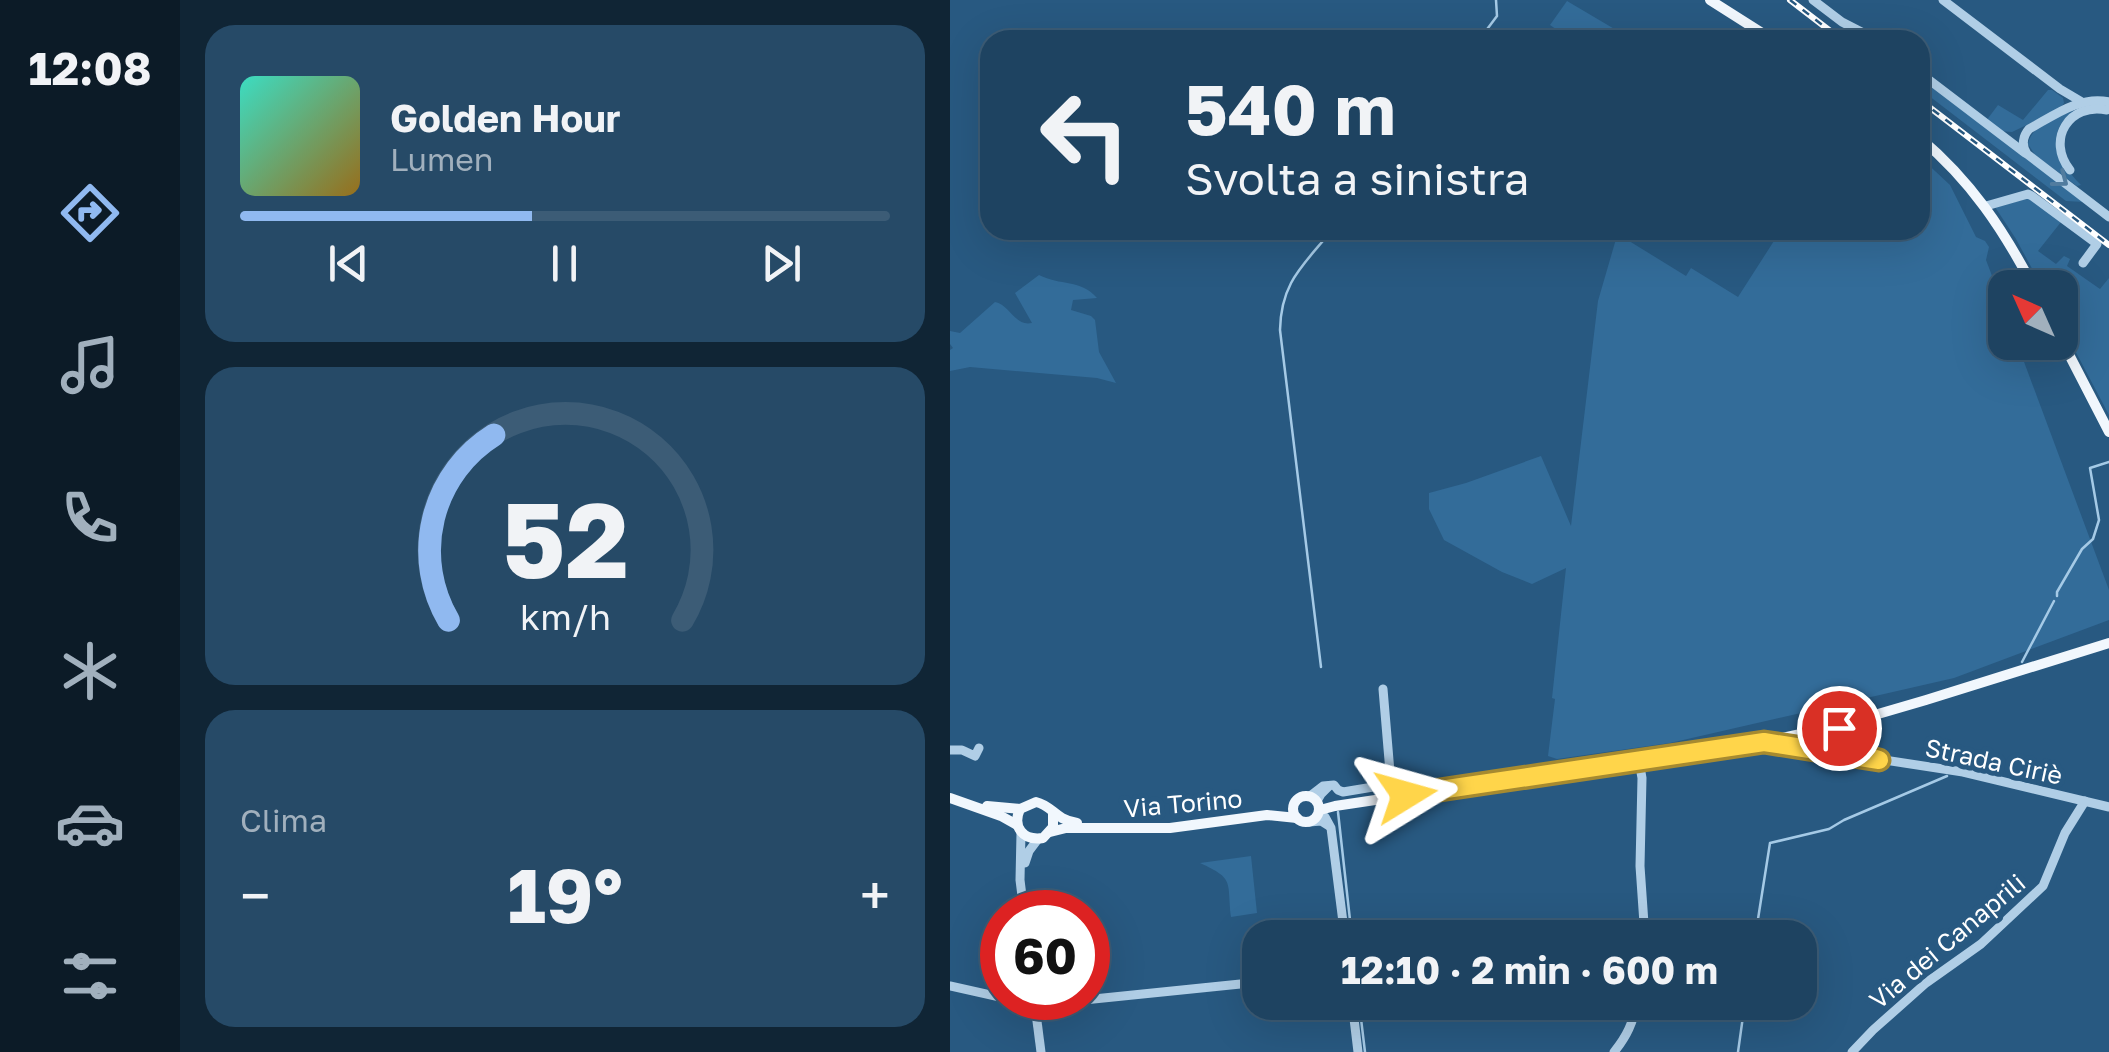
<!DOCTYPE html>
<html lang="it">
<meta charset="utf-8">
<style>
:root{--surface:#1e4361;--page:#264a67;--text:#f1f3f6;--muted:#a1b0bd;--line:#3c5c76;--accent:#90b9f0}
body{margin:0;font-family:"Golos Text",sans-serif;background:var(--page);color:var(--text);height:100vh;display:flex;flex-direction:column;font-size:38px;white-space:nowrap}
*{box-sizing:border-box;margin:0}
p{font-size:32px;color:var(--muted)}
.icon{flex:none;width:55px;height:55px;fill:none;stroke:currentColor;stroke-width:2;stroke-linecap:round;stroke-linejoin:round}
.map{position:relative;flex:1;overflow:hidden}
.side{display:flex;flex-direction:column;gap:25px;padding:25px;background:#102535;width:770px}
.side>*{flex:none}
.hud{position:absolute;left:30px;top:30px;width:950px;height:210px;border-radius:30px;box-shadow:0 10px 40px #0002,0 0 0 2px var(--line);background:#1e4361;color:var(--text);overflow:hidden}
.needle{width:65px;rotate:315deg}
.fabs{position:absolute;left:1038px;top:270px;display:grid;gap:20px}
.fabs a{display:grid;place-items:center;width:90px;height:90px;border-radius:20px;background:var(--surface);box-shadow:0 10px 40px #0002,0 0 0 2px var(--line);font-size:50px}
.speed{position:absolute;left:30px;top:890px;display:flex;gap:20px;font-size:50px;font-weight:700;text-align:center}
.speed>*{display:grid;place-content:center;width:130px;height:130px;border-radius:50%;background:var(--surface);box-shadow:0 10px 40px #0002,0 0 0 2px var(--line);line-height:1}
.speed .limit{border:15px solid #d22;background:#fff;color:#111}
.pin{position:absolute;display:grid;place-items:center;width:85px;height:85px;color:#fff;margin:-42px;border:5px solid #fff;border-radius:50%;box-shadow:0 2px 10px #0007}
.me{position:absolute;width:110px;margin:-55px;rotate:82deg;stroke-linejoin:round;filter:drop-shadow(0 0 8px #0008)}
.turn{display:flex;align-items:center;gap:35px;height:210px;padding:0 40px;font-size:45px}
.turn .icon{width:130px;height:130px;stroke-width:2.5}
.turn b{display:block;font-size:70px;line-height:85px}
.big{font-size:75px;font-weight:700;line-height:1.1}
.side .widget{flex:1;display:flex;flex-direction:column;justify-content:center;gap:15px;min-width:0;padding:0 35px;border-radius:30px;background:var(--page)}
.side .dial{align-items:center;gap:0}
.dial svg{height:260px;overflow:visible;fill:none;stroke:var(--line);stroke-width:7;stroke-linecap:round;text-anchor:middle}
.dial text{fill:var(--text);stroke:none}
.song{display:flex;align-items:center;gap:30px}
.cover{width:120px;height:120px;border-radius:15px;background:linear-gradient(135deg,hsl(170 70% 55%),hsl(40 70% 35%))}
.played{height:10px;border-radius:5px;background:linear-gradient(90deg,var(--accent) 45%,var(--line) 45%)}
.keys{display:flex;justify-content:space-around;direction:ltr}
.heat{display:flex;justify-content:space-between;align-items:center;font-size:55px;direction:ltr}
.trip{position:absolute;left:292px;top:920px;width:575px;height:100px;border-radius:30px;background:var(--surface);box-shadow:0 10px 40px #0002,0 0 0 2px var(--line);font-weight:700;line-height:100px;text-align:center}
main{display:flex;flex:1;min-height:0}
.menu{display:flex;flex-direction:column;width:180px;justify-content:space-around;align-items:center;background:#0c1b27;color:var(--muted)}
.menu .icon{width:70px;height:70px}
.menu .on{color:var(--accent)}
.menu b{font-size:45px;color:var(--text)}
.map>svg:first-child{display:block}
</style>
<main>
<nav class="menu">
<b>12:08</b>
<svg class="icon on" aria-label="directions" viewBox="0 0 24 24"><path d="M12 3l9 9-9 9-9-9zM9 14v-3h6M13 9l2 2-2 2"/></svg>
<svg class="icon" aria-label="music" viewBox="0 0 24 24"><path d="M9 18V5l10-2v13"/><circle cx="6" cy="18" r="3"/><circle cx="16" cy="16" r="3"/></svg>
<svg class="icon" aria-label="phone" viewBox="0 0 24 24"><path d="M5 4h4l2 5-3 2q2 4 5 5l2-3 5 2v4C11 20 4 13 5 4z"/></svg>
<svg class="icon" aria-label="climate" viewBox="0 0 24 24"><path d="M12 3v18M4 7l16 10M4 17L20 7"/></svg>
<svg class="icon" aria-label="car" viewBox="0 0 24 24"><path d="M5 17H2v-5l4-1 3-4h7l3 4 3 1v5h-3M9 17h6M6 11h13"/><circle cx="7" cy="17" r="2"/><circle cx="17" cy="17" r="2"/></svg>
<svg class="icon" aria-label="filters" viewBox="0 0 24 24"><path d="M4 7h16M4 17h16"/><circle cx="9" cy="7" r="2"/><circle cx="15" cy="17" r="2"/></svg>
</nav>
<section class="side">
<div class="widget">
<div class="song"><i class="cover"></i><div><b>Golden Hour</b><p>Lumen</p></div></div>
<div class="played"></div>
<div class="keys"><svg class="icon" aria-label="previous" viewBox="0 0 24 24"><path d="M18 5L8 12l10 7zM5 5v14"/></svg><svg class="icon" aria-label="pause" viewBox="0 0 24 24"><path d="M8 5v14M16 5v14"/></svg><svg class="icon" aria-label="next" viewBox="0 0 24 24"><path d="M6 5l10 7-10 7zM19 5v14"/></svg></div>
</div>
<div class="widget dial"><svg viewBox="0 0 100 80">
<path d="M14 69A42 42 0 1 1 86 69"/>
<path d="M14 69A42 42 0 0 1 28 12" stroke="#90b9f0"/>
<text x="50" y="56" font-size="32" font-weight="700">52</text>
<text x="50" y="72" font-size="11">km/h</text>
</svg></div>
<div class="widget"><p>Clima</p>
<div class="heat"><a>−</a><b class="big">19°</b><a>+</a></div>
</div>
</section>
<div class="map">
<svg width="1159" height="1052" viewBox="0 0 1159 1052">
<rect width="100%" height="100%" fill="#285981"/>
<g fill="#336c99">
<polygon points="617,1 683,40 622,40 600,25"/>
<polygon points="970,78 1134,202 1116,201 970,89"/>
<polygon points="1098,90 1102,90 1113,98 1114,103 1110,109 1062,132 1050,131 1036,121 1048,105 1073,120"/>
<path d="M1128,109c-37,21 -20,53 3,76l-4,1 -42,-31 -7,-11c4,-21 31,-27 50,-35z"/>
<polygon points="970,157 1000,185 1026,237 1035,241 1039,247 1036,260 1055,310 1055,342 1067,343 1159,590 1159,620 1004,678 720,743 607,759 598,756 605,699 602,698 616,568 582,584 552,572 494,540 479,509 479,493 516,483 591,456 621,526 648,301 666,239 671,236 736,276 741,268 788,297 831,230 970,230"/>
<polygon points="1080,198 1111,222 1088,251 1106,264 1114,256 1120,259 1117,266 1150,289 1159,278 1159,415 1110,322 1110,288 1092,287 1066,239 1045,207"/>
<path d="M89,275c21,11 42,4 58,23l-24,2 -2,10 20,6 4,4 4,32 17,31 -19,-5 -127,-11 -20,4v-21l3,-2 -3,-4v-13l10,2 35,-31c15,3 20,25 37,21l-17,-30z"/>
<path d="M301,856l6,57 -26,4c-4,-36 4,-38 -31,-54z"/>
</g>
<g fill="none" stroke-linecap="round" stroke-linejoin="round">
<g stroke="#a5cae6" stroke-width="2.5">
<polyline points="529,40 547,16 546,0"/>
<polyline points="1107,596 1107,592 1132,549 1143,539 1149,520 1140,468 1159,462"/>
<polyline points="1072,662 1104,601"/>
<path d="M371,667l-41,-337c1,-49 24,-65 52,-100"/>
<polyline points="388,812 402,938"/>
<polyline points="805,938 820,843 879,829 894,820 997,776"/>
<polyline points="409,1002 415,1052"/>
<polyline points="788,1052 795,1002"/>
</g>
<g stroke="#b0cee6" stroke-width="9">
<polyline points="863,0 892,22 927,40"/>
<polyline points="993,0 1110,89 1132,102"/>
<polyline points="970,73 1075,153"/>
<path d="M1159,102c-28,-7 -56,14 -80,27 -6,7 -8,16 -2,25l82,63"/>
<path d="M1120,170c-24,-30 -1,-68 37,-60"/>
<polyline points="1036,206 1078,194 1082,196 1147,244 1133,263"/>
<polyline points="817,742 1013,772 1159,807"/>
<polyline points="900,742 905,730 920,718"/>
<polyline points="0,750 12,750 25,756 29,748"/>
<path d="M891,754c-12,-7 -12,-18 -4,-28 9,9 13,23 25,30"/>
<polyline points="689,761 692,778 690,866 695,938"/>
<polyline points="360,796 373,786 384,785 388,790 393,792 441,784 433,689"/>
<polyline points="367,801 371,794 378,787"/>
<polyline points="369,814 375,817 381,828 395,938"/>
<polyline points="359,822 371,821 379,826"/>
<polyline points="71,833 70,880 74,912"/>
<polyline points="75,863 79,851 88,839"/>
<polyline points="0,986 85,1005 310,982"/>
<polyline points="84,998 91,1052"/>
<polyline points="402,1002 408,1052"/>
<path d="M664,1052c13,-16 19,-29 23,-50"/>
<polyline points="902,1052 923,1030 976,983 1031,944 1093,886 1115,833 1135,801"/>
</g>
<g stroke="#f1f7fd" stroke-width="10">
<polyline points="760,0 823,40"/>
<path d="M970,138c51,43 83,91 114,150"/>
<polyline points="1110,337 1159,432"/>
<circle cx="356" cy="809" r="13"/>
<polyline points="0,798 51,816 67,825"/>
<polyline points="37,806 70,809"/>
<polyline points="370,810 385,806 814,742 887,726 976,700 1159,643"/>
<path d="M103,814v13l-10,11c-20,3 -31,-11 -23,-29l16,-7c17,4 18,17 41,21"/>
<polyline points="100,832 116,828 220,828 317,815 347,818"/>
</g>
<defs>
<g id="rail">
<polyline points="840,0 892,40"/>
<polyline points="970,100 1159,245"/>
</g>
</defs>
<use href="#rail" stroke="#fff" stroke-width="6"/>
<use href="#rail" stroke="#285981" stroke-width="2.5" stroke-dasharray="8" stroke-linecap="butt"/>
</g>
<defs><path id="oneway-chevron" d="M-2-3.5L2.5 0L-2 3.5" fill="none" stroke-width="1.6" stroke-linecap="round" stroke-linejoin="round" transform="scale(2.5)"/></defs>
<use stroke="#517c9f" href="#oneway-chevron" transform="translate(1111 180) rotate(37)"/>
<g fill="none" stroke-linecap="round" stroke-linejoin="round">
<defs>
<path id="route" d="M456,795l358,-53 115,18c-30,-8 -22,-12 -40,-32"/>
</defs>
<use href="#route" stroke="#a68a30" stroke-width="25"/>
<use href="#route" stroke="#ffd54a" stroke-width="18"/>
</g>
<g text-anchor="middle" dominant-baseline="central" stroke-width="10" stroke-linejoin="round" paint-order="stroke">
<g font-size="25" fill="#fff" stroke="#285981">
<text transform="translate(1044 761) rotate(12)">Strada Ciriè</text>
<text transform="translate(233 803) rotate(-5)">Via Torino</text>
<text transform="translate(997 941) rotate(-40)">Via dei Canaprili</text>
</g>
</g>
</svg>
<div class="fabs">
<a><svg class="needle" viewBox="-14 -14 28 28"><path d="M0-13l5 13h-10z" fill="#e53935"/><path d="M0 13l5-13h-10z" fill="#a1b0bd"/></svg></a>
</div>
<div class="speed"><div class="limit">60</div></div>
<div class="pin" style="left:889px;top:728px;background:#d93025"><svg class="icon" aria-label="arrive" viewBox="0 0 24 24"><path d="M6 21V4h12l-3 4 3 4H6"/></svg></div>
<svg class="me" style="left:456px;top:795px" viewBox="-20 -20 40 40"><path d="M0-17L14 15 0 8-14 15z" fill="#ffd54a" stroke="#fff" stroke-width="4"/></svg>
<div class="trip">12:10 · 2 min · 600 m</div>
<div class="hud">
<div class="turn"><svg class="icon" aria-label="left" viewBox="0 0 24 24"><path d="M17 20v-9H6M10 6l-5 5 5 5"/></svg><div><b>540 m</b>Svolta a sinistra</div></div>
</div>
</div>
</main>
